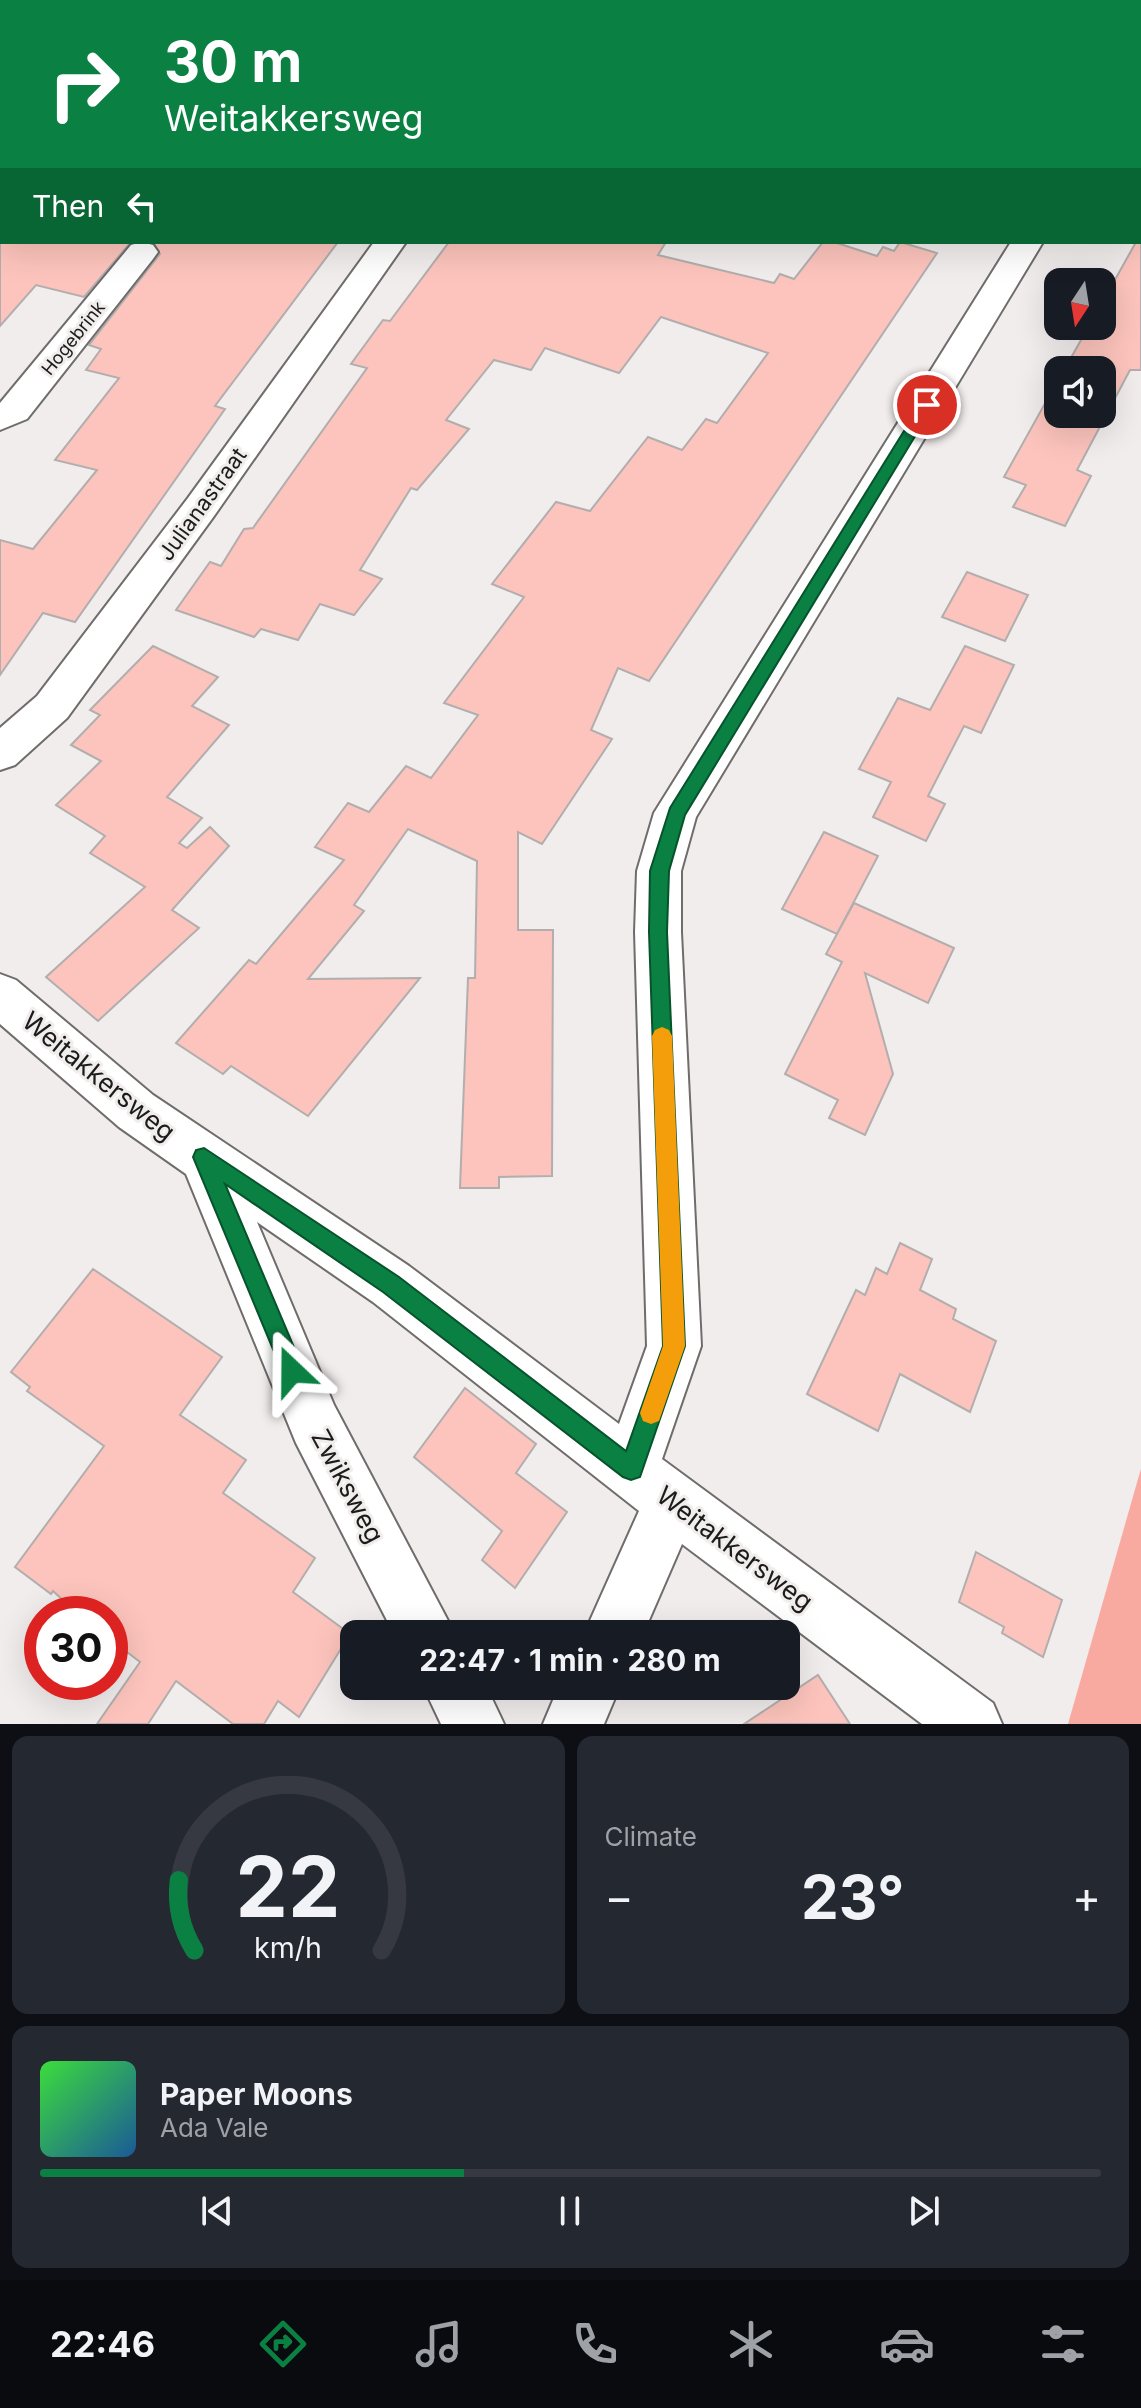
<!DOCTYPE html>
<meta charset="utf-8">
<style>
:root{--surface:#171b24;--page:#242831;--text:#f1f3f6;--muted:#9ea1a6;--line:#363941;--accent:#0b8043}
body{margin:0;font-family:Inter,sans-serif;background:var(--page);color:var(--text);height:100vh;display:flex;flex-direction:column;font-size:30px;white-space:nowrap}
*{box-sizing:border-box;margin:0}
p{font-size:26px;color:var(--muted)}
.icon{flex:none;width:44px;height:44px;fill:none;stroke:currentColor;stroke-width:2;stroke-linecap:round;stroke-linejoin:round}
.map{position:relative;height:1724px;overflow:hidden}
.drawer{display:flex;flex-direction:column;gap:12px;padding:12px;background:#0d0f14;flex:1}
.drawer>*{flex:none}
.hud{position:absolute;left:0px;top:0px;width:1142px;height:244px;box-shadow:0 8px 32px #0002;background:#0b8043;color:#fff;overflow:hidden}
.needle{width:52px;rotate:192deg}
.fabs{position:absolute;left:1044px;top:268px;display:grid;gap:16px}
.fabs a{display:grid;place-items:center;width:72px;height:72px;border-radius:16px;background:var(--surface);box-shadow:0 8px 32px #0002;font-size:40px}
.speed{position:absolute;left:24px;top:1596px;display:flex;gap:16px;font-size:40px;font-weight:700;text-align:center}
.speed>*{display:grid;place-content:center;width:104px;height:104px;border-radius:50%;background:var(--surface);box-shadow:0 8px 32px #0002;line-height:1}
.speed .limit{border:12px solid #d22;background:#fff;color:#111}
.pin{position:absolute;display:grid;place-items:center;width:68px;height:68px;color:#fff;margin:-34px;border:4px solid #fff;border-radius:50%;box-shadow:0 2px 8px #0007}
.me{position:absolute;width:88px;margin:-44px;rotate:337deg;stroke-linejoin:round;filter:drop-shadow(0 0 6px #0008)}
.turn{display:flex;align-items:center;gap:28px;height:168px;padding:0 32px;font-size:36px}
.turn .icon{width:104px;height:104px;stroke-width:2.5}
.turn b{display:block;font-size:56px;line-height:68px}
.then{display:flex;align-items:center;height:76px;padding:0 32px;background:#0003;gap:16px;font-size:30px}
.big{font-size:60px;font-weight:700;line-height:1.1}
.drawer .card{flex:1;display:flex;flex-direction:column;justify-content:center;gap:12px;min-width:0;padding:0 28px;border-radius:16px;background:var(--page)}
.drawer .dial{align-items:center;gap:0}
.dial svg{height:208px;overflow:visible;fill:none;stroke:var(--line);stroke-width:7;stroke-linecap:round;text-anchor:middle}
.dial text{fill:var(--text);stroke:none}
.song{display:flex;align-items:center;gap:24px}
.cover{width:96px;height:96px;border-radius:12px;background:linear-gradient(135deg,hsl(120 70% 55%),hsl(210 70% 35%))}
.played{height:8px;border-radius:4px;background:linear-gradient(90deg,var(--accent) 40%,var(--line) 40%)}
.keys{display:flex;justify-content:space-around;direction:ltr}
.heat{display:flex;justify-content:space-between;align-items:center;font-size:44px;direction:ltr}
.drawer .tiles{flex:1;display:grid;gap:12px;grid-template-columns:1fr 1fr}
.card:last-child{grid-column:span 2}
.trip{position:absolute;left:340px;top:1620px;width:460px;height:80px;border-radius:16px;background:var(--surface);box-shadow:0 8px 32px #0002;font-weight:700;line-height:80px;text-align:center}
.tab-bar{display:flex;height:128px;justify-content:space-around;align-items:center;background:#090b0e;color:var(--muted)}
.tab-bar .icon{width:56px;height:56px}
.tab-bar .selected{color:var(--accent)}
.tab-bar b{font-size:36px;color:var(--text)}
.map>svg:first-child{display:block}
</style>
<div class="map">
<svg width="1141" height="1724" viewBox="0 0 1141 1724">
<rect width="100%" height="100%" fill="#f1edec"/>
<polygon fill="#f9aaa0" points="1141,1469 1141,1724 1068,1724 1138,1479"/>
<g fill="#fcc4bc" stroke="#b2aeae" stroke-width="2">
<polygon points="1141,234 1141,370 1130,370 1077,470 1091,476 1065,526 1013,507 1026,485 1004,477 1058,380 1058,414 1102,414 1102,370 1064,370 1089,326 1102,326 1102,303 1136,242 1140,242"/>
<polygon points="0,242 131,242 84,297 36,285 0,326"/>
<polygon points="153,242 338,242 215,406 225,409 75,622 43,613 0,675 0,540 33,549 97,470 55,460 119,378 86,370 101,349 89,345 160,254"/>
<polygon points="449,242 666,242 658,255 774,283 780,274 794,279 823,242 834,242 877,256 883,247 894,251 900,242 937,253 649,681 618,668 591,730 612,739 542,844 518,832 518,930 553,930 552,1176 499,1177 499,1188 460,1188 468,978 475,978 477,861 408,829 354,905 364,911 308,979 420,978 308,1116 231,1066 223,1074 176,1043 249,960 256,964 344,860 315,847 348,803 369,812 406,766 431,778 478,715 444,703 524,597 492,584 556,502 590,511 648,437 682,450 706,419 717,423 768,353 661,317 619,373 545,348 531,370 494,360 446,420 469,429 417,490 411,488 360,570 382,579 354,615 320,604 298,640 261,629 254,637 176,610 210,562 221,566 244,529 253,528 367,368 351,364 383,320 390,321"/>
<polygon points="967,572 1028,595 1005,641 942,617"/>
<polygon points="153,646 218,677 192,706 229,725 167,797 202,818 179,843 187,848 210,827 229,846 172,910 199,928 98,1021 46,977 145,887 90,853 105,836 56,805 101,761 71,745 100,715 90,710"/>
<polygon points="965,646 1014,665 981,733 964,726 928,796 945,804 926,841 873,817 891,782 859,769 898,698 930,710"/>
<polygon points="824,832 878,856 837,934 782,909"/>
<polygon points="854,903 954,948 928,1003 865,973 893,1074 865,1135 829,1118 838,1100 785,1074 842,962 826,954"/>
<polygon points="900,1243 932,1259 920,1290 956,1309 953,1319 996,1341 970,1412 900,1374 878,1431 807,1394 856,1290 865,1295 876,1268 887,1274"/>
<polygon points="93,1269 222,1357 180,1415 246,1460 223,1493 315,1558 293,1592 350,1634 299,1717 278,1701 264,1724 233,1724 176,1681 148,1724 97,1724 140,1662 110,1639 110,1614 78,1614 53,1591 51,1594 15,1567 104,1446 27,1391 30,1387 11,1372"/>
<polygon points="465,1388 536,1444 516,1473 567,1512 515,1588 482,1560 502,1531 414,1457"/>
<polygon points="976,1552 1062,1600 1043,1657 1002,1633 1004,1627 959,1602"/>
<polygon points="818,1675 850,1724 744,1724"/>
</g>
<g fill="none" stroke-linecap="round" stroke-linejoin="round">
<defs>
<g id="minor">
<polygon points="172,0 200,0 202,2 174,2"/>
<polygon points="540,0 568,0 539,2"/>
<polygon points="1141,48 1141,67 1140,68 1140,49"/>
<rect x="0" y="110" width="2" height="18"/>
<polygon points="142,242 153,245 158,252 153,259 27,419 0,430 0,403 131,245"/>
<polygon points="374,242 406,242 214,516 67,718 15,765 0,770 0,728 37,696 188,498"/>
<polygon points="1011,242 1043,242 696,817 681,871 681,932 701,1346 662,1459 993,1703 1002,1724 922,1724 682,1544 643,1634 584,1634 639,1511 373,1302 257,1222 334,1405 455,1634 394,1634 296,1443 186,1174 119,1127 0,1024 0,974 16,980 153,1095 409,1266 619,1424 647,1346 635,932 637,871 654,813"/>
<polygon points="423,1686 486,1686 504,1724 441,1724"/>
<polygon points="559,1686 620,1686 604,1724 543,1724"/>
</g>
</defs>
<use href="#minor" stroke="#6f6c6b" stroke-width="4"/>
<use href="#minor" fill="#fff" fill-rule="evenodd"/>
</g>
<polygon fill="#0b8043" stroke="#07532c" stroke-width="2" points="927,400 934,405 685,815 669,871 667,932 685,1346 640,1477 631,1480 623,1477 383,1292 225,1184 304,1371 300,1378 292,1382 285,1378 193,1157 196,1150 204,1148 399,1277 626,1451 663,1346 649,932 650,871 670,808 922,402"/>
<polygon fill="#f59e0b" points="662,1027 669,1030 672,1036 685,1346 659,1421 651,1424 643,1421 640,1413 663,1346 652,1036 655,1030"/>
<g text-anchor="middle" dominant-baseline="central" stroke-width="6" stroke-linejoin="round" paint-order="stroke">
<g font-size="18" fill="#1c1b1b" stroke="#f1edec">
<text transform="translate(73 338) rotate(-51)">Hogebrink</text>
</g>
<g font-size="22" fill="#1c1b1b" stroke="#f1edec">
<text transform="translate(202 504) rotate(-54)">Julianastraat</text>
</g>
<g font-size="26" fill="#1c1b1b" stroke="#f1edec">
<text transform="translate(99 1076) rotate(39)">Weitakkersweg</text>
<text transform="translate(348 1486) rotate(62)">Zwiksweg</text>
<text transform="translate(735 1548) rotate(37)">Weitakkersweg</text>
</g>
</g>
</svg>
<div class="fabs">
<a><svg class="needle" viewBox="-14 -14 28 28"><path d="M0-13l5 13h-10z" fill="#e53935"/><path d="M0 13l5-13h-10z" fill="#9ea1a6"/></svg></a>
<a><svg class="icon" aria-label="sound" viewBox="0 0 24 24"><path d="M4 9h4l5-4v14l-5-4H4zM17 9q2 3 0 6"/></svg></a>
</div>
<div class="speed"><div class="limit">30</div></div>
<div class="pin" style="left:927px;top:405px;background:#d93025"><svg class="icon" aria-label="arrive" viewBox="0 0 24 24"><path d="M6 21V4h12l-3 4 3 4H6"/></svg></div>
<svg class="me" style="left:292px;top:1371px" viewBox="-20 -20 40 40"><path d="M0-17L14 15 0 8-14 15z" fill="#0b8043" stroke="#fff" stroke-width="4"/></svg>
<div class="trip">22:47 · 1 min · 280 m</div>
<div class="hud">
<div class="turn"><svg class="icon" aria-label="right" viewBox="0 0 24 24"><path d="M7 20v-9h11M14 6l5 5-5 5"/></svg><div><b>30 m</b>Weitakkersweg</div></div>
<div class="then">Then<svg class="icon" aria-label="left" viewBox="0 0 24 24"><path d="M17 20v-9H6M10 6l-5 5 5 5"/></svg></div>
</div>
</div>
<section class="drawer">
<div class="tiles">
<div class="card dial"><svg viewBox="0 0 100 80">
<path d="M14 69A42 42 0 1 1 86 69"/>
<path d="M14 69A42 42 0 0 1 8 42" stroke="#0b8043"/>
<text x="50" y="56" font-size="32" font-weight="700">22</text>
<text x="50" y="72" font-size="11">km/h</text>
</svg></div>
<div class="card"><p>Climate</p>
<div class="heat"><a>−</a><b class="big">23°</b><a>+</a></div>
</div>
<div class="card">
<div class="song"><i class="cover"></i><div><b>Paper Moons</b><p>Ada Vale</p></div></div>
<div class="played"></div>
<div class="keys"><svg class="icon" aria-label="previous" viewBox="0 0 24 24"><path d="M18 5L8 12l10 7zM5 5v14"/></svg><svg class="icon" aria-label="pause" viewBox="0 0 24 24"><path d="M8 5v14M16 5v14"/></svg><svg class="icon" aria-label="next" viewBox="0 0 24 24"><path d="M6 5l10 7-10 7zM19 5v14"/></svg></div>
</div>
</div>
</section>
<nav class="tab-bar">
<b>22:46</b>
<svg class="icon selected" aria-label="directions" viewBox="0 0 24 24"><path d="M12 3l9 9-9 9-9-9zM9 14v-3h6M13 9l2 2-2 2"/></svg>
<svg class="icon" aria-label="music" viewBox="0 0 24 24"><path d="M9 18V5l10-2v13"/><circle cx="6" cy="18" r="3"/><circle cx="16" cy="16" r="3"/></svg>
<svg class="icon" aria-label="phone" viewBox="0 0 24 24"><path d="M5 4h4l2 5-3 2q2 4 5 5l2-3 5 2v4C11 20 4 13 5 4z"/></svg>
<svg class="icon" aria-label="climate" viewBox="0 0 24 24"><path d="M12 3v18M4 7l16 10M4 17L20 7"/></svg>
<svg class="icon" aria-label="car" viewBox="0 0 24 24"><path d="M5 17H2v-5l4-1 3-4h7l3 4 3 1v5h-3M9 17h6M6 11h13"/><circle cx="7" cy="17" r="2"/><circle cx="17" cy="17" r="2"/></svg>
<svg class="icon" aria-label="filters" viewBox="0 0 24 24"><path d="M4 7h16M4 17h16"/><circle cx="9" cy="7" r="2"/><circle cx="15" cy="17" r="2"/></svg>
</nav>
